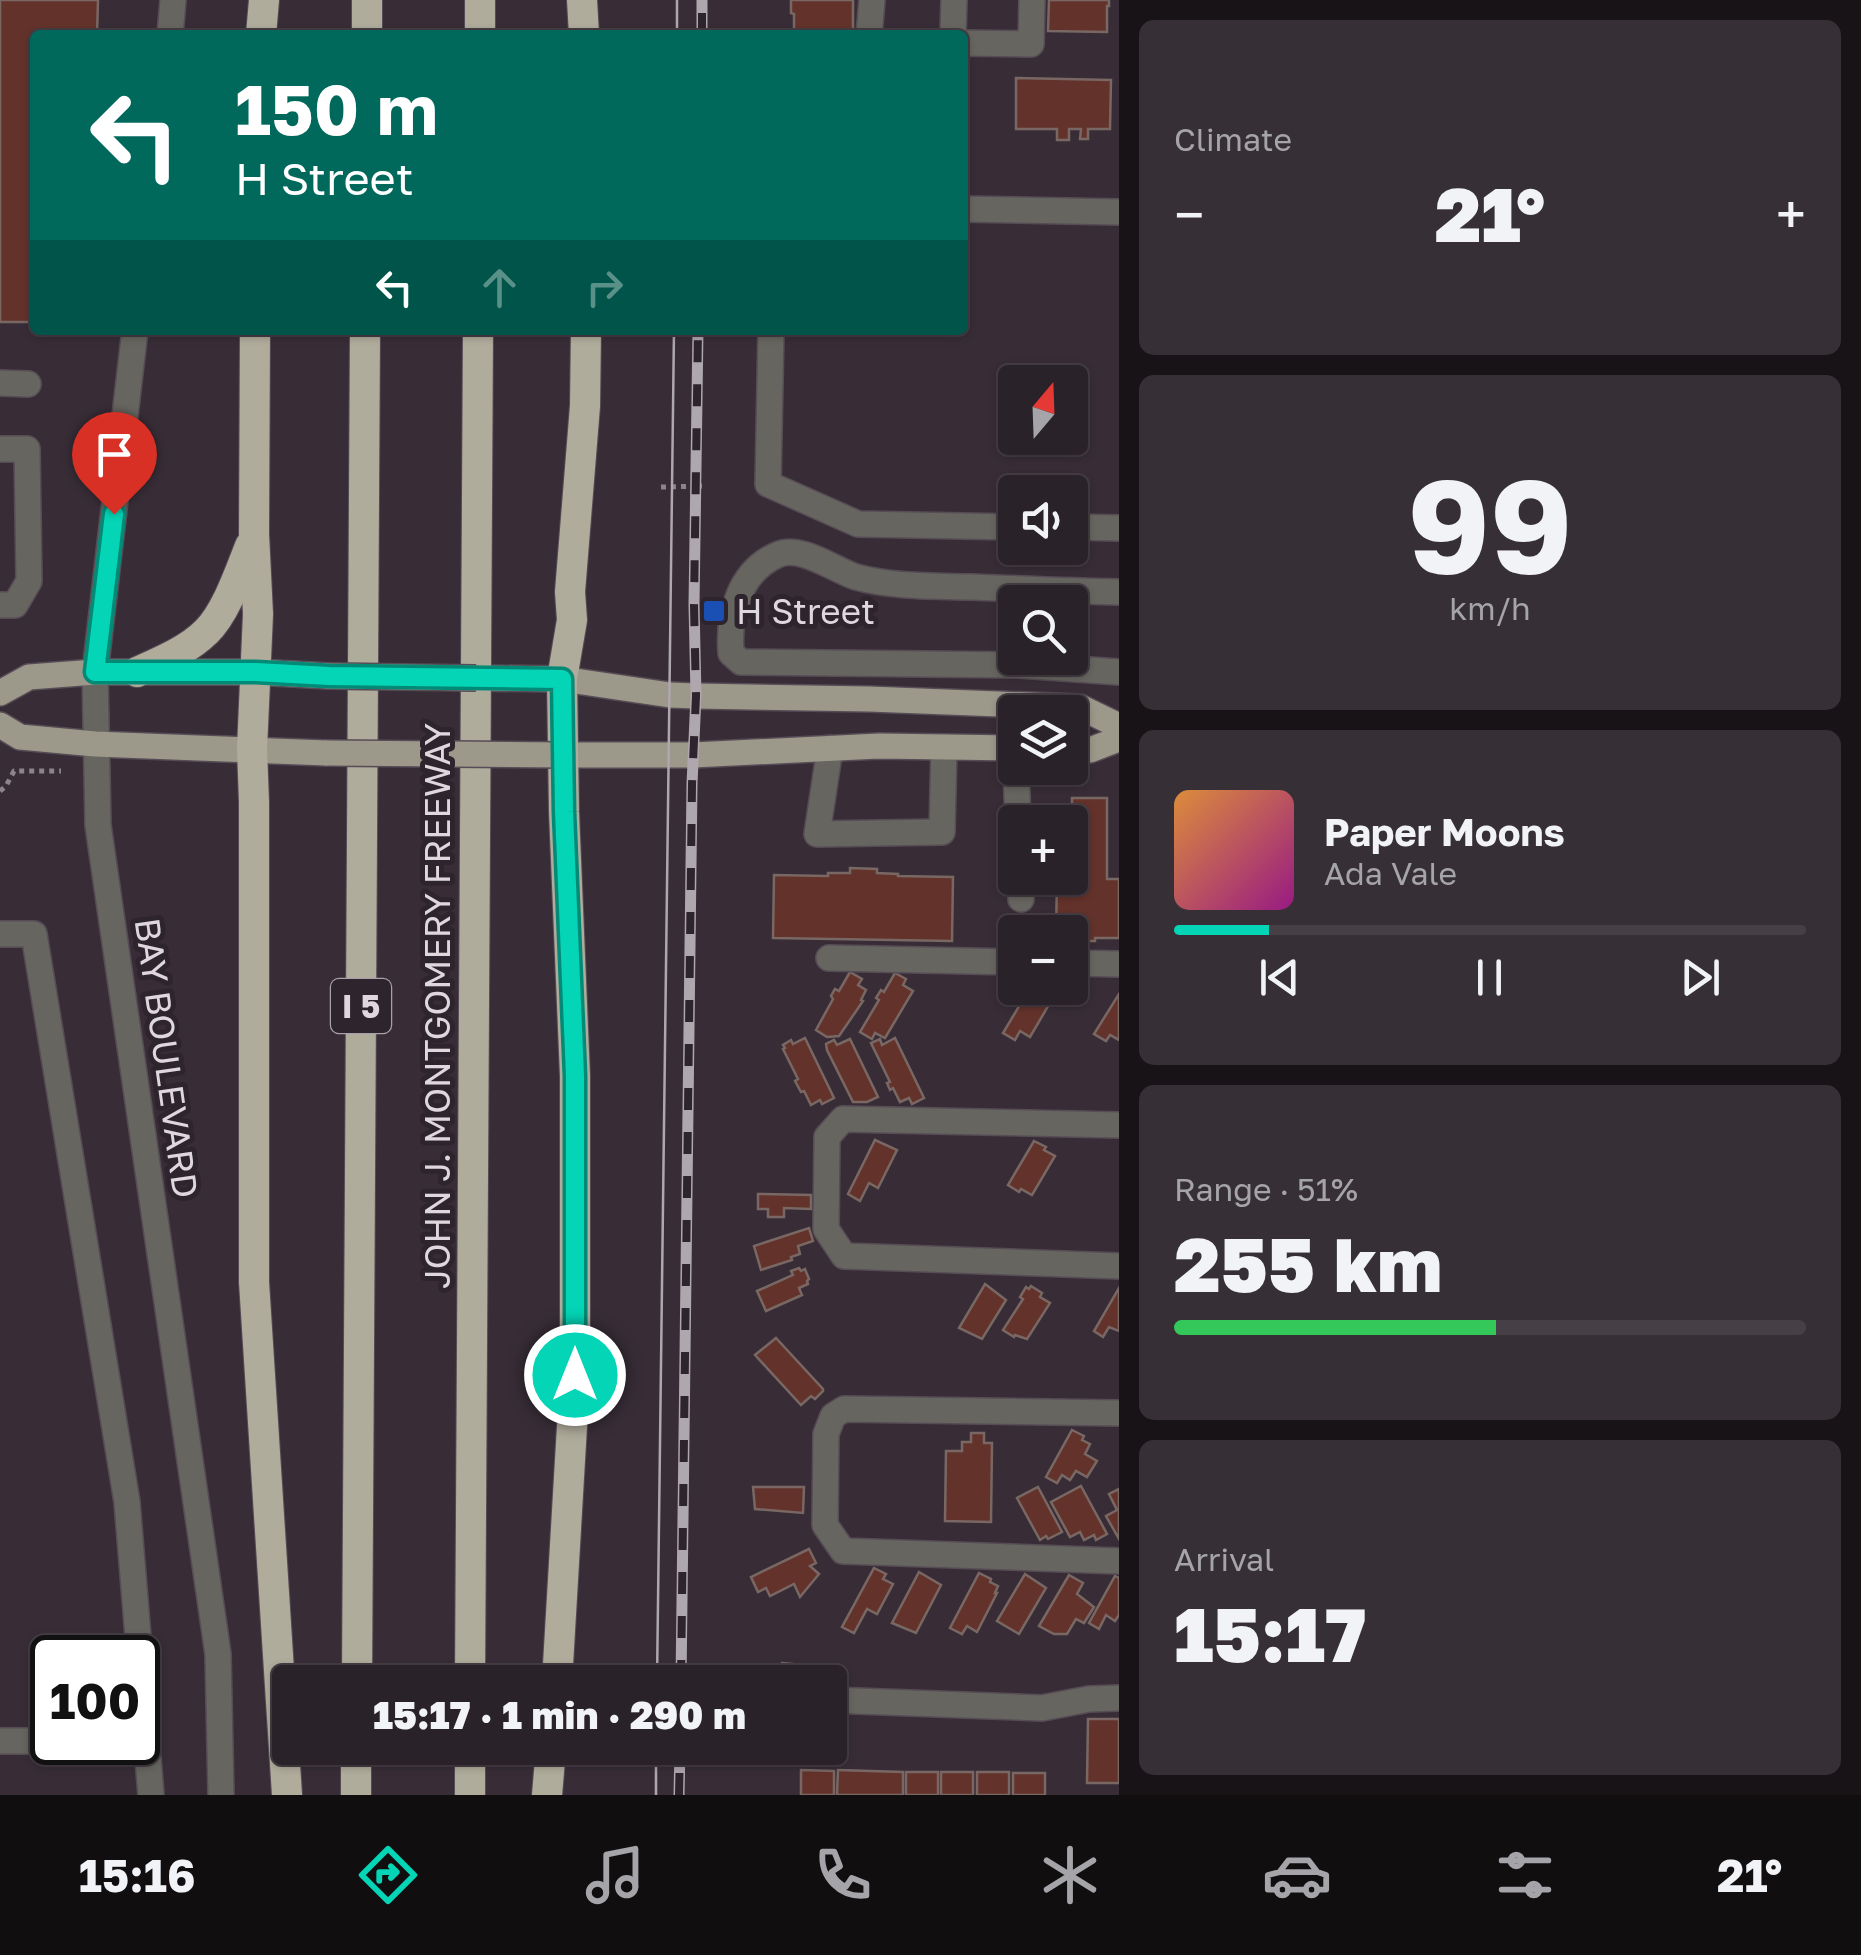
<!DOCTYPE html>
<meta charset="utf-8">
<style>
:root{--surface:#2a2229;--page:#362f35;--text:#f1f3f6;--muted:#a5a4a8;--line:#463f46;--accent:#04d5b6}
body{margin:0;font-family:"Golos Text",sans-serif;background:var(--page);color:var(--text);height:100vh;display:flex;flex-direction:column;font-size:38px;white-space:nowrap}
*{box-sizing:border-box;margin:0}
p{font-size:32px;color:var(--muted)}
.icon{flex:none;width:55px;height:55px;fill:none;stroke:currentColor;stroke-width:2;stroke-linecap:round;stroke-linejoin:round}
.map{position:relative;flex:1;overflow:hidden}
.panel{display:flex;flex-direction:column;gap:20px;padding:20px;background:#171317;width:742px}
.panel>*{flex:none}
.top-card{position:absolute;left:30px;top:30px;width:938px;height:305px;border-radius:10px;box-shadow:0 2px 8px #0004,0 0 0 2px var(--line);background:#00695c;color:#fff;overflow:hidden}
.needle{width:65px;rotate:19deg}
.controls{position:absolute;left:998px;top:365px;display:grid;gap:20px}
.controls a{display:grid;place-items:center;width:90px;height:90px;border-radius:10px;background:var(--surface);box-shadow:0 2px 8px #0004,0 0 0 2px var(--line);font-size:50px}
.speed{position:absolute;left:30px;top:1635px;display:flex;gap:20px;font-size:50px;font-weight:700;text-align:center}
.speed>*{display:grid;place-content:center;width:130px;height:130px;border-radius:50%;background:var(--surface);box-shadow:0 2px 8px #0004,0 0 0 2px var(--line);line-height:1}
.speed .limit{border:5px solid #111;border-radius:15px;background:#fff;color:#111}
.pin{position:absolute;display:grid;place-items:center;width:85px;height:85px;color:#fff;margin:-102px -42px;border-radius:50% 50% 50% 0;rotate:-45deg;box-shadow:0 0 10px #0007}
.pin .icon{rotate:45deg}
.me{position:absolute;width:110px;margin:-55px;rotate:0deg;stroke-linejoin:round;filter:drop-shadow(0 0 8px #0008)}
.turn{display:flex;align-items:center;gap:35px;height:210px;padding:0 40px;font-size:45px}
.turn .icon{width:130px;height:130px;stroke-width:2.5}
.turn b{display:block;font-size:70px;line-height:85px}
.lanes{display:flex;align-items:center;height:95px;padding:0 40px;background:#0003;justify-content:center;gap:50px;direction:ltr}
.lanes .off{opacity:.35}
.big{font-size:75px;font-weight:800;line-height:1.1}
.panel .card{flex:1;display:flex;flex-direction:column;justify-content:center;gap:15px;min-width:0;padding:0 35px;border-radius:15px;background:var(--page)}
.panel .dial{align-items:center;gap:0}
.dial b{font-size:130px;line-height:1}
.song{display:flex;align-items:center;gap:30px}
.cover{width:120px;height:120px;border-radius:15px;background:linear-gradient(135deg,hsl(30 70% 55%),hsl(310 70% 35%))}
.played{height:10px;border-radius:5px;background:linear-gradient(90deg,var(--accent) 15%,var(--line) 15%)}
.keys{display:flex;justify-content:space-around;direction:ltr}
.heat{display:flex;justify-content:space-between;align-items:center;font-size:55px;direction:ltr}
.charge{height:15px;border-radius:8px;background:linear-gradient(90deg,#34c759 51%,var(--line) 0)}
.trip{position:absolute;left:272px;top:1665px;width:575px;height:100px;border-radius:10px;background:var(--surface);box-shadow:0 2px 8px #0004,0 0 0 2px var(--line);font-weight:800;line-height:100px;text-align:center}
.dock{display:flex;height:160px;justify-content:space-around;align-items:center;background:#110e10;color:var(--muted)}
.dock .icon{width:70px;height:70px}
.dock .selected{color:var(--accent)}
.dock b{font-size:45px;color:var(--text)}
main{display:flex;flex:1;min-height:0}
.map>svg:first-child{display:block}
</style>
<main>
<div class="map">
<svg width="1119" height="1795" viewBox="0 0 1119 1795">
<rect width="100%" height="100%" fill="#382d37"/>
<g fill="#63322b" stroke="#796764" stroke-width="2.5">
<polygon points="0,0 98,0 97,35 35,35 35,322 0,322"/>
<polygon points="791,0 853,0 853,32 794,32 794,14 791,13"/>
<polygon points="1049,0 1109,0 1109,6 1107,6 1107,32 1048,31"/>
<polygon points="1016,78 1111,80 1110,129 1088,129 1088,139 1080,139 1081,129 1069,129 1069,140 1057,140 1057,129 1016,129"/>
<polygon points="1072,798 1107,798 1107,879 1119,879 1119,938 1095,938 1095,941 1070,941 1070,932 1056,932 1057,878 1071,879"/>
<polygon points="850,868 877,869 877,873 898,874 898,876 953,877 952,941 773,938 774,875 828,876 828,873 850,873"/>
<polygon points="850,972 862,979 858,985 866,990 861,1000 863,1001 839,1036 827,1037 816,1030 833,999 831,996 835,989 839,991"/>
<polygon points="895,973 906,979 903,985 913,991 885,1038 875,1033 872,1039 860,1032 879,1000 876,998 881,990 884,992"/>
<polygon points="1030,988 1045,988 1044,990 1054,996 1030,1037 1020,1031 1015,1040 1003,1033"/>
<polygon points="1119,994 1119,1040 1110,1035 1106,1041 1094,1034"/>
<polygon points="805,1038 834,1098 822,1104 820,1100 811,1105 804,1091 801,1092 795,1081 798,1079 783,1049 785,1048 783,1045 791,1040 793,1044"/>
<polygon points="895,1038 924,1098 912,1104 909,1098 900,1102 893,1088 890,1090 887,1083 890,1082 871,1043 880,1039 882,1045"/>
<polygon points="850,1039 878,1097 867,1102 853,1102 827,1050 826,1044 834,1040 837,1045"/>
<polygon points="875,1140 897,1150 878,1188 869,1183 860,1201 848,1194"/>
<polygon points="1034,1141 1046,1147 1044,1150 1055,1156 1032,1195 1021,1189 1019,1192 1008,1185"/>
<polygon points="758,1194 811,1195 811,1209 784,1208 784,1217 768,1217 768,1209 758,1209"/>
<polygon points="809,1228 813,1241 798,1246 800,1254 791,1257 792,1260 761,1270 754,1246"/>
<polygon points="799,1268 801,1271 805,1269 809,1279 807,1281 808,1284 799,1288 802,1295 766,1311 757,1291 793,1275 791,1271"/>
<polygon points="985,1284 1006,1300 982,1339 959,1328"/>
<polygon points="1031,1286 1042,1293 1040,1297 1050,1303 1027,1339 1015,1335 1014,1337 1003,1330 1023,1299 1020,1297 1026,1287 1029,1289"/>
<polygon points="1119,1288 1119,1331 1109,1327 1103,1337 1094,1331"/>
<polygon points="776,1338 823,1389 823,1391 815,1399 811,1396 801,1405 755,1355"/>
<polygon points="1072,1430 1084,1436 1082,1440 1090,1444 1085,1454 1097,1461 1087,1477 1076,1471 1070,1480 1062,1475 1057,1483 1046,1477"/>
<polygon points="971,1433 984,1433 984,1443 992,1443 991,1522 945,1521 946,1451 962,1451 962,1442 971,1442"/>
<polygon points="1081,1486 1107,1534 1096,1540 1094,1535 1084,1540 1080,1532 1070,1537 1051,1502"/>
<polygon points="753,1487 804,1487 803,1513 755,1509"/>
<polygon points="1038,1487 1062,1532 1048,1539 1046,1536 1040,1540 1017,1498"/>
<polygon points="1119,1489 1119,1539 1106,1516 1117,1510 1109,1494"/>
<polygon points="809,1549 816,1563 810,1566 819,1574 800,1597 794,1584 770,1596 766,1588 758,1592 751,1577"/>
<polygon points="874,1568 886,1574 883,1579 893,1584 877,1614 867,1609 854,1633 842,1627"/>
<polygon points="919,1572 941,1585 916,1633 892,1623"/>
<polygon points="979,1573 991,1579 990,1582 998,1586 995,1593 997,1593 977,1632 967,1626 962,1634 950,1628"/>
<polygon points="1025,1574 1046,1588 1019,1634 997,1621"/>
<polygon points="1069,1575 1083,1583 1077,1594 1094,1607 1084,1623 1076,1619 1067,1634 1054,1634 1039,1626"/>
<polygon points="1115,1576 1119,1578 1119,1615 1115,1621 1106,1615 1099,1629 1089,1623"/>
<polygon points="782,1663 823,1667 822,1682 781,1682"/>
<polygon points="1088,1719 1119,1719 1119,1783 1087,1783"/>
<polygon points="801,1770 834,1771 834,1795 801,1795"/>
<polygon points="838,1770 903,1772 903,1795 837,1795"/>
<rect x="906" y="1772" width="32" height="23"/>
<rect x="941" y="1772" width="32" height="23"/>
<rect x="977" y="1772" width="32" height="23"/>
<rect x="1013" y="1773" width="32" height="22"/>
</g>
<g fill="none" stroke-linecap="round" stroke-linejoin="round">
<defs>
<g id="minor">
<polyline points="170,35 173,0"/>
<polyline points="869,35 872,0"/>
<polyline points="953,35 954,0"/>
<polyline points="962,43 1031,44 1032,0"/>
<polyline points="962,209 1119,212"/>
<polyline points="135,330 95,672 98,825 218,1654 221,1795"/>
<polyline points="771,330 768,484 858,524 1015,527"/>
<polyline points="0,383 28,384"/>
<polyline points="0,449 27,449 29,581 15,605 0,605"/>
<polyline points="1070,527 1119,528"/>
<path d="M1119,592c-49,-1 -98,-3 -147,-5 -38,-1 -79,0 -116,-10 -22,-7 -55,-33 -79,-22 -38,17 -49,60 -46,98l10,9 278,3 100,7"/>
<polyline points="830,748 817,834 942,832 944,747"/>
<polyline points="1016,768 1018,822"/>
<polyline points="1020,878 1021,899"/>
<polyline points="0,934 34,934 127,1502 151,1795"/>
<polyline points="829,958 1015,962"/>
<polyline points="1070,963 1119,964"/>
<polyline points="1119,1125 843,1119 827,1137 826,1229 844,1256 1119,1266"/>
<polyline points="1119,1413 844,1409 833,1416 826,1434 825,1525 843,1551 1119,1561"/>
<polyline points="830,1700 1042,1708 1089,1699 1119,1698"/>
<polyline points="0,1741 52,1741"/>
</g>
<g id="major">
<polyline points="476,678 562,679 670,695 696,696 869,699 1080,707 1119,726"/>
<polyline points="0,693 29,677 95,672 256,672 329,676"/>
<polyline points="0,725 20,737 95,744 327,753"/>
<polyline points="1070,749 1090,750 1119,739"/>
<polyline points="563,755 693,755 879,746 1015,748"/>
</g>
<g id="highway">
<polyline points="582,0 584,35"/>
<polyline points="261,35 264,0"/>
<polyline points="367,35 367,0"/>
<polyline points="480,35 480,0"/>
<polyline points="255,330 254,534 258,614 252,749 254,802 254,1282 287,1795"/>
<path d="M137,672c24,-11 51,-22 69,-40 20,-19 34,-61 44,-86"/>
<polyline points="357,1682 365,330"/>
<polyline points="470,1682 478,330"/>
<polyline points="557,1682 575,1375 575,1076 564,812 562,679 572,620 570,592 585,406 586,330"/>
<polyline points="356,1795 356,1748"/>
<polyline points="470,1795 470,1748"/>
<polyline points="547,1795 551,1748"/>
</g>
</defs>
<use href="#minor" stroke="#564c55" stroke-width="28"/>
<use href="#major" stroke="#564c55" stroke-width="28"/>
<use href="#highway" stroke="#564c55" stroke-width="32"/>
<g stroke="#8c838b" stroke-width="5" stroke-dasharray="5 5" stroke-linecap="butt">
<polyline points="661,487 702,486"/>
<polyline points="0,791 6,786 14,771 61,771"/>
</g>
<use href="#minor" stroke="#67655f" stroke-width="25"/>
<use href="#major" stroke="#9c988a" stroke-width="25"/>
<use href="#highway" stroke="#b0ac9c" stroke-width="30"/>
<g stroke="#afa7ae" stroke-width="2.5">
<polyline points="677,35 677,0"/>
<polyline points="657,1682 674,330"/>
<polyline points="656,1795 656,1748"/>
</g>
<defs>
<g id="rail">
<polyline points="702,35 702,0"/>
<polyline points="681,1682 692,784 696,696 694,605 698,330"/>
<polyline points="679,1795 680,1748"/>
</g>
</defs>
<use href="#rail" stroke="#afa7ae" stroke-width="11"/>
<use href="#rail" stroke="#2e242d" stroke-width="8" stroke-dasharray="22" stroke-linecap="butt"/>
<defs>
<g id="major-bridge">
<polyline points="329,676 476,678"/>
<polyline points="327,753 563,755"/>
</g>
</defs>
<use href="#major-bridge" stroke="#564c55" stroke-width="28" stroke-linecap="butt"/>
<use href="#major-bridge" stroke="#9c988a" stroke-width="25"/>
</g>
<g fill="none" stroke-linecap="round" stroke-linejoin="round">
<defs>
<polyline id="route" points="114,514 95,672 256,672 329,676 562,679 564,812 575,1076 575,1375"/>
</defs>
<use href="#route" stroke="#038a76" stroke-width="25"/>
<use href="#route" stroke="#04d5b6" stroke-width="18"/>
</g>
<rect fill="#1a4fb4" stroke="#2e242d" stroke-width="4" x="702" y="599" width="24" height="24" rx="5"/>
<g text-anchor="middle" dominant-baseline="central" stroke-width="10" stroke-linejoin="round" paint-order="stroke">
<rect fill="#2e242d" stroke="#a9a1a8" stroke-width="2.5" x="331" y="979" width="60" height="54" rx="8"/>
<g font-size="32" font-weight="bold" fill="#ded7dd">
<text x="361" y="1006">I 5</text>
</g>
<g font-size="35" fill="#ded7dd" stroke="#2e242d" text-anchor="start">
<text x="736" y="611">H Street</text>
</g>
<g font-size="35" fill="#ded7dd" stroke="#2e242d">
<text transform="translate(437 1006) rotate(-90)">JOHN J. MONTGOMERY FREEWAY</text>
<text transform="translate(167 1058) rotate(82)">BAY BOULEVARD</text>
</g>
</g>
</svg>
<div class="controls">
<a><svg class="needle" viewBox="-14 -14 28 28"><path d="M0-13l5 13h-10z" fill="#e53935"/><path d="M0 13l5-13h-10z" fill="#a5a4a8"/></svg></a>
<a><svg class="icon" aria-label="sound" viewBox="0 0 24 24"><path d="M4 9h4l5-4v14l-5-4H4zM17 9q2 3 0 6"/></svg></a>
<a><svg class="icon" aria-label="search" viewBox="0 0 24 24"><circle cx="10" cy="10" r="6"/><path d="M15 15l6 6"/></svg></a>
<a><svg class="icon" aria-label="layers" viewBox="0 0 24 24"><path d="M12 4l9 5-9 5-9-5zM3 14l9 5 9-5"/></svg></a>
<a>+</a>
<a>−</a>
</div>
<div class="speed"><div class="limit">100</div></div>
<div class="pin" style="left:114px;top:514px;background:#d93025"><svg class="icon" aria-label="arrive" viewBox="0 0 24 24"><path d="M6 21V4h12l-3 4 3 4H6"/></svg></div>
<svg class="me" style="left:575px;top:1375px" viewBox="-20 -20 40 40"><circle r="17" fill="#04d5b6" stroke="#fff" stroke-width="3"/><path d="M0-11L8 9 0 5-8 9z" fill="#fff"/></svg>
<div class="trip">15:17 · 1 min · 290 m</div>
<div class="top-card">
<div class="turn"><svg class="icon" aria-label="left" viewBox="0 0 24 24"><path d="M17 20v-9H6M10 6l-5 5 5 5"/></svg><div><b>150 m</b>H Street</div></div>
<div class="lanes"><svg class="icon" aria-label="left" viewBox="0 0 24 24"><path d="M17 20v-9H6M10 6l-5 5 5 5"/></svg><svg class="icon off" aria-label="ahead" viewBox="0 0 24 24"><path d="M12 20V5M6 11l6-6 6 6"/></svg><svg class="icon off" aria-label="right" viewBox="0 0 24 24"><path d="M7 20v-9h11M14 6l5 5-5 5"/></svg></div>
</div>
</div>
<section class="panel">
<div class="card"><p>Climate</p>
<div class="heat"><a>−</a><b class="big">21°</b><a>+</a></div>
</div>
<div class="card dial"><b>99</b><p>km/h</p></div>
<div class="card">
<div class="song"><i class="cover"></i><div><b>Paper Moons</b><p>Ada Vale</p></div></div>
<div class="played"></div>
<div class="keys"><svg class="icon" aria-label="previous" viewBox="0 0 24 24"><path d="M18 5L8 12l10 7zM5 5v14"/></svg><svg class="icon" aria-label="pause" viewBox="0 0 24 24"><path d="M8 5v14M16 5v14"/></svg><svg class="icon" aria-label="next" viewBox="0 0 24 24"><path d="M6 5l10 7-10 7zM19 5v14"/></svg></div>
</div>
<div class="card"><p>Range · 51%</p><b class="big">255 km</b><div class="charge"></div></div>
<div class="card"><p>Arrival</p><b class="big">15:17</b></div>
</section>
</main>
<nav class="dock">
<b>15:16</b>
<svg class="icon selected" aria-label="directions" viewBox="0 0 24 24"><path d="M12 3l9 9-9 9-9-9zM9 14v-3h6M13 9l2 2-2 2"/></svg>
<svg class="icon" aria-label="music" viewBox="0 0 24 24"><path d="M9 18V5l10-2v13"/><circle cx="6" cy="18" r="3"/><circle cx="16" cy="16" r="3"/></svg>
<svg class="icon" aria-label="phone" viewBox="0 0 24 24"><path d="M5 4h4l2 5-3 2q2 4 5 5l2-3 5 2v4C11 20 4 13 5 4z"/></svg>
<svg class="icon" aria-label="climate" viewBox="0 0 24 24"><path d="M12 3v18M4 7l16 10M4 17L20 7"/></svg>
<svg class="icon" aria-label="car" viewBox="0 0 24 24"><path d="M5 17H2v-5l4-1 3-4h7l3 4 3 1v5h-3M9 17h6M6 11h13"/><circle cx="7" cy="17" r="2"/><circle cx="17" cy="17" r="2"/></svg>
<svg class="icon" aria-label="filters" viewBox="0 0 24 24"><path d="M4 7h16M4 17h16"/><circle cx="9" cy="7" r="2"/><circle cx="15" cy="17" r="2"/></svg>
<b>21°</b>
</nav>
